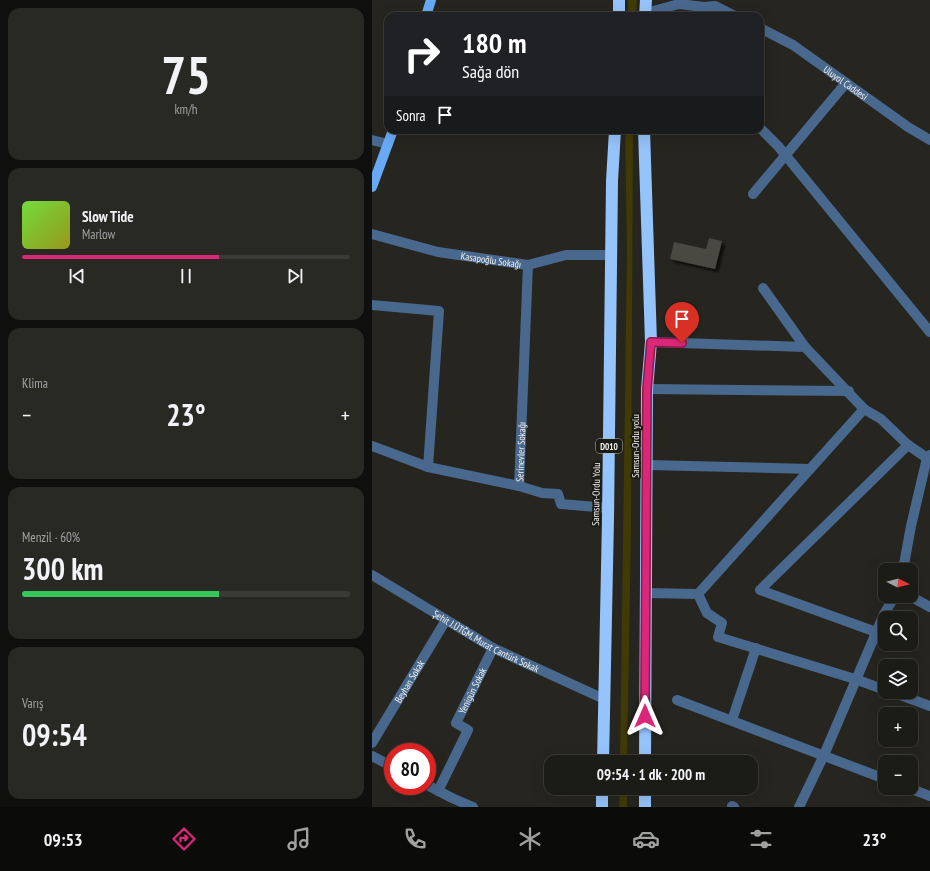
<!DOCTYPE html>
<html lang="tr">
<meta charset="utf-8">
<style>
:root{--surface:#1c1c17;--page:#292924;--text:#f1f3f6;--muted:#a0a1a1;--line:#3a3a36;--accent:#db2777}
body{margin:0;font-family:"PT Sans Narrow",sans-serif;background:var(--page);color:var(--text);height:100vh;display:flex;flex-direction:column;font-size:15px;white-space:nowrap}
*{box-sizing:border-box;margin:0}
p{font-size:13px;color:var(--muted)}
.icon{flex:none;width:22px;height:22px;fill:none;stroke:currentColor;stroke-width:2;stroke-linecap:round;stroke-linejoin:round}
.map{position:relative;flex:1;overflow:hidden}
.side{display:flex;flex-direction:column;gap:8px;padding:8px;background:#0f0f0d;width:372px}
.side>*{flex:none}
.guide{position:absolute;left:12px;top:12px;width:380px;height:122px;border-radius:12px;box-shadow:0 4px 16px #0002,0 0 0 1px var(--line);background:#202124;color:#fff;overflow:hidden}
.needle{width:26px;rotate:96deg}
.buttons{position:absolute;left:506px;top:563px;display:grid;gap:8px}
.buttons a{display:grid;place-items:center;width:40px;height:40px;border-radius:8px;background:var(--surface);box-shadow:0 4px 16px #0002,0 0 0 1px var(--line);font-size:20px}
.speed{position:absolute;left:12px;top:743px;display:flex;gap:8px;font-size:20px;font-weight:700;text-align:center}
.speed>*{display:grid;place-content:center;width:52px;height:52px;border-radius:50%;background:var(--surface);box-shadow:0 4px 16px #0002,0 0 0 1px var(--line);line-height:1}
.speed .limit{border:6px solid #d22;background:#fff;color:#111}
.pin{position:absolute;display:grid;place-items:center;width:34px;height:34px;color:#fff;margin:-41px -17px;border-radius:50% 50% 50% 0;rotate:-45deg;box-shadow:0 0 4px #0007}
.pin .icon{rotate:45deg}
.me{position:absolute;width:44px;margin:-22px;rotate:0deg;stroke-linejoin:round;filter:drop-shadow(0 0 3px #0008)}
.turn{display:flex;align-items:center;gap:14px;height:84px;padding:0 12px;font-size:18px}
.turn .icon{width:52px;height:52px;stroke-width:2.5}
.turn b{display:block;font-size:28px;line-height:34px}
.then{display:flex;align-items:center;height:38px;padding:0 12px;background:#0003;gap:8px;font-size:15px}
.big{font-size:30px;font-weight:700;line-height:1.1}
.side .card{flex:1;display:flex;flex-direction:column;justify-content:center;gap:6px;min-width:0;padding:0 14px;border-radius:12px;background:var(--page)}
.side .dial{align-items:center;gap:0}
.dial b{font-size:52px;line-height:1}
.song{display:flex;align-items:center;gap:12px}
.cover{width:48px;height:48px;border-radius:6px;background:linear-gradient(135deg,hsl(100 70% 55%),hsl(60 70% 35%))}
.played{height:4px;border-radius:2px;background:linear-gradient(90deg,var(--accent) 60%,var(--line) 60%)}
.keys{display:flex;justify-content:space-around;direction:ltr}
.heat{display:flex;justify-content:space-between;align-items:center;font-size:22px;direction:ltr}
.charge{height:6px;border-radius:3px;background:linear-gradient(90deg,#34c759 60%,var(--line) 0)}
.trip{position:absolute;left:172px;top:755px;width:214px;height:40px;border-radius:12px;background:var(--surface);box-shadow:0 4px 16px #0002,0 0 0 1px var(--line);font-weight:700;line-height:40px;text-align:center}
.tabs{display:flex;height:64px;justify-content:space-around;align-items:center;background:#0b0b09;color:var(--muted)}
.tabs .icon{width:28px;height:28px}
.tabs .active{color:var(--accent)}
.tabs b{font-size:18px;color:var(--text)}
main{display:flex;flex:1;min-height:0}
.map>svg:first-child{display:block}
</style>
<main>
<section class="side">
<div class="card dial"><b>75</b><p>km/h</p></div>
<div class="card">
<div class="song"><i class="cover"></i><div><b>Slow Tide</b><p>Marlow</p></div></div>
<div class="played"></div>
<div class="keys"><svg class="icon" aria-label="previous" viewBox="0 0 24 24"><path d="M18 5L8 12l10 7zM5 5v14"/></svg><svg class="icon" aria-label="pause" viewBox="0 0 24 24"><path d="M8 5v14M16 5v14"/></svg><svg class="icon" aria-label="next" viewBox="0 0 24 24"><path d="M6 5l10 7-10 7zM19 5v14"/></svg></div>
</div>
<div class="card"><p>Klima</p>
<div class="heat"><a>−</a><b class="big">23°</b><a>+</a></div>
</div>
<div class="card"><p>Menzil · 60%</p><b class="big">300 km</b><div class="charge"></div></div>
<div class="card"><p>Varış</p><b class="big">09:54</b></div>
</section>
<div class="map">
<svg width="558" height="807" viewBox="0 0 558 807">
<defs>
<filter id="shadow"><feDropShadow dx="3.5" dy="3.5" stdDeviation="1" flood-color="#0009"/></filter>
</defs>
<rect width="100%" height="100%" fill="#26251f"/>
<g fill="#403a04">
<polygon points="256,0 265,0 264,16 256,16"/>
<polygon points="253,130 261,130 259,530 255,762 248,762 255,249"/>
<polygon points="248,788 255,788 255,807 247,807"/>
</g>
<polygon fill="#4a4942" filter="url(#shadow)" points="337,238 350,241 343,269 298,259 302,242 334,249"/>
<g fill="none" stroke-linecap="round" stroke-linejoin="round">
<g stroke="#49688d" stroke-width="10">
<polyline points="274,13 307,4 332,7 343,6 363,16"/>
<path id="s1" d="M388,28l33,17 115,82 22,13"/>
<polyline points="388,128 406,146 558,332"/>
<polyline points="0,140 16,144"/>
<polyline points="381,194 474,83"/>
<path id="s2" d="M0,234l66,18 90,13 38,-10h45"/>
<polyline points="0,305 67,311 56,467"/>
<polyline points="279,342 433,347 391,288"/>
<polyline points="433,347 492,409 509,419 536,445 555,458"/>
<polyline points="275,389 477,391"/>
<path id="s3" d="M0,446l56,21 91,19 9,-221"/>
<polyline points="275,465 438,469"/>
<polyline points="147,486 170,493 186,494 189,504 236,508"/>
<polyline points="531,570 539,526 555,458 558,455"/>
<path id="s4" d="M0,575l121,73 111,51"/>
<polyline points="274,593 326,594 335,613 350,623 346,637 483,679 513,690"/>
<polyline points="326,594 492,409"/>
<polyline points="538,596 558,607"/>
<polyline points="504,632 388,590 536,445"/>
<polyline points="520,692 558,706"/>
<polyline points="305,700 513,779"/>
<polyline points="360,720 384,648"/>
<path id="s5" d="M0,743l74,-123"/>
<polyline points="0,756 21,767"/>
<polyline points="55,785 80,798 101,807"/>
<polyline points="537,788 558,796"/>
<path id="s6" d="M66,791l30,-61 -12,-7 37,-75"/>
<polyline points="360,806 362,807"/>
<polyline points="427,807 452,755 512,614 523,596"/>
</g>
<g stroke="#68a9f7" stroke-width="10">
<polyline points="54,16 59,0"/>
<polyline points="0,187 21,130"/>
</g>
<g stroke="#95c3fb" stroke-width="12">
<polyline points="247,16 247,0"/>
<polyline points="273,16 274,0"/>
<polyline points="272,130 279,342 275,389 273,762"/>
<polyline points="231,762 236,519 240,181 243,130"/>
<polyline points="230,807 230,788"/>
<polyline points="273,807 273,788"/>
</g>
</g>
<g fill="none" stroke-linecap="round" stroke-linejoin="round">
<defs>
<polyline id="route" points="273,716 275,389 279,342 310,343"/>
</defs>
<use href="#route" stroke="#8e194d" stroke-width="10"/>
<use href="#route" stroke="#db2777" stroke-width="7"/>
</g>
<g text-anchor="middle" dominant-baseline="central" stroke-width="4" stroke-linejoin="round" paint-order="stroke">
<rect fill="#1c1c16" stroke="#b3b2ae" stroke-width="1" x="224" y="439" width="26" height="14" rx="3"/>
<g font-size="9" font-weight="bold" fill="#f4f3ef">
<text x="237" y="446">D010</text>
</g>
<g font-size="10" fill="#f4f3ef" stroke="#1c1c16">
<text stroke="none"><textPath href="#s1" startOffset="102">Uluyol Caddesi</textPath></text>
<text stroke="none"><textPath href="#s2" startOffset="122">Kasapoğlu Sokağı</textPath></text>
<text transform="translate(263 446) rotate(-90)">Samsun-Ordu yolu</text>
<text stroke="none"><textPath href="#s3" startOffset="187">Serinevler Sokağı</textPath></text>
<text transform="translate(224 494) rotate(-89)">Samsun-Ordu Yolu</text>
<text stroke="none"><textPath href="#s4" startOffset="132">Şehit J.ÜTĞM. Murat Cantürk Sokak</textPath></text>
<text stroke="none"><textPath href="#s5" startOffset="72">Beyhan Sokak</textPath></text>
<text stroke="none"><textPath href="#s6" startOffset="118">Yenigün Sokak</textPath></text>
</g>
</g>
</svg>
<div class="buttons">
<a><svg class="needle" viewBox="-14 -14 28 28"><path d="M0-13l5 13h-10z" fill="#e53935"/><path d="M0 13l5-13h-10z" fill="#a0a1a1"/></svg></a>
<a><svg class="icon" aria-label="search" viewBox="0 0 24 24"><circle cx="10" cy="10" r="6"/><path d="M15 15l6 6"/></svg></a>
<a><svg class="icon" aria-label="layers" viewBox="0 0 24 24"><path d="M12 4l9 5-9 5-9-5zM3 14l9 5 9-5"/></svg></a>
<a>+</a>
<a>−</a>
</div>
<div class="speed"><div class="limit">80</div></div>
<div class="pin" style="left:310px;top:343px;background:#d93025"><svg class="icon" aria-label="arrive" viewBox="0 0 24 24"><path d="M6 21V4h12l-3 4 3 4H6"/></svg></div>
<svg class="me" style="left:273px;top:716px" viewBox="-20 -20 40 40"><path d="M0-17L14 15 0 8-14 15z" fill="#db2777" stroke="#fff" stroke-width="4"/></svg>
<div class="trip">09:54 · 1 dk · 200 m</div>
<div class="guide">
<div class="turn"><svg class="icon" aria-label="right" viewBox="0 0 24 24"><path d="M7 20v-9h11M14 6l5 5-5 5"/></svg><div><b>180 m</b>Sağa dön</div></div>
<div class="then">Sonra<svg class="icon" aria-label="arrive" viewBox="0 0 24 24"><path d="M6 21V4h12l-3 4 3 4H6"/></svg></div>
</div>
</div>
</main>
<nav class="tabs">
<b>09:53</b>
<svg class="icon active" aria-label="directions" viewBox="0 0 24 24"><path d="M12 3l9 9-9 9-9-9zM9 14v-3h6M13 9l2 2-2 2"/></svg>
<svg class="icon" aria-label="music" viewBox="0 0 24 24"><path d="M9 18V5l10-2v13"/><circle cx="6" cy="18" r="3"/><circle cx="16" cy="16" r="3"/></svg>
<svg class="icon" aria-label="phone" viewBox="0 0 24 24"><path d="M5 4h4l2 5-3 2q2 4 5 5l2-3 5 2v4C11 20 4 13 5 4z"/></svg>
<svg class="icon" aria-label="climate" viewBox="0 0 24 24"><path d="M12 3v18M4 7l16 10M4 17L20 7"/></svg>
<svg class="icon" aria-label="car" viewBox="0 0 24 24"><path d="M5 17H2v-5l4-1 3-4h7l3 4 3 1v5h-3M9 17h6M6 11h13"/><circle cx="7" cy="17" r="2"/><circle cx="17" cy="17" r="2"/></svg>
<svg class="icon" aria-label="filters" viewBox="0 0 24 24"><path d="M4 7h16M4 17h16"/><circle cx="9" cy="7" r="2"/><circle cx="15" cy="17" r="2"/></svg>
<b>23°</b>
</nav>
